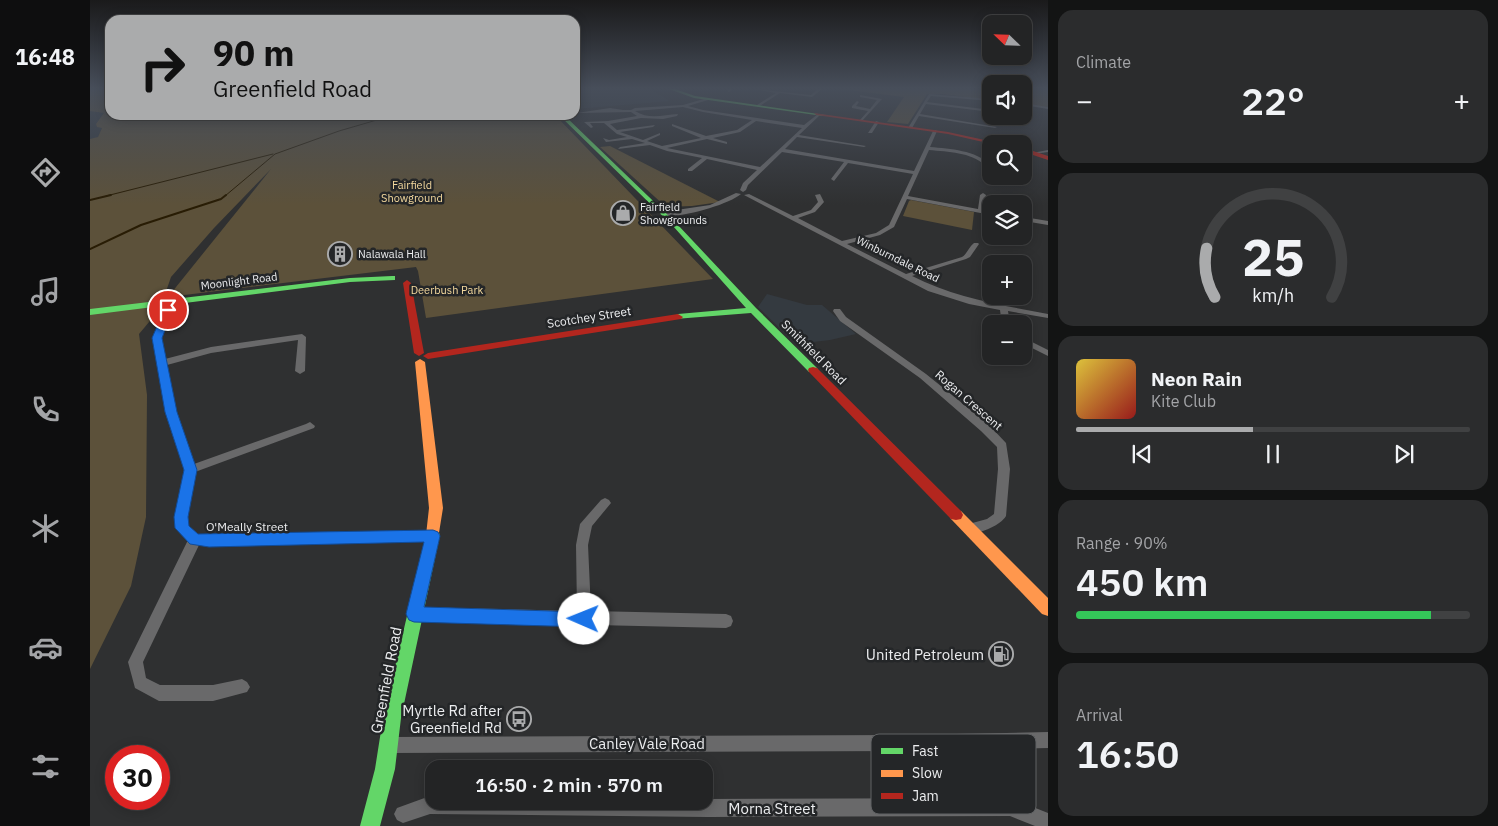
<!DOCTYPE html>
<meta charset="utf-8">
<style>
:root{--surface:#232425;--page:#2b2c2d;--text:#f1f3f6;--muted:#a3a4a7;--line:#404142;--accent:#aaabac}
body{margin:0;font-family:"IBM Plex Sans",sans-serif;background:var(--page);color:var(--text);height:100vh;display:flex;flex-direction:column;font-size:19px;white-space:nowrap}
*{box-sizing:border-box;margin:0}
p{font-size:16px;color:var(--muted)}
.icon{flex:none;width:28px;height:28px;fill:none;stroke:currentColor;stroke-width:2;stroke-linecap:round;stroke-linejoin:round}
.map{position:relative;flex:1;overflow:hidden}
.side{display:flex;flex-direction:column;gap:10px;padding:10px;background:#131414;width:450px}
.side>*{flex:none}
.hud{position:absolute;left:15px;top:15px;width:475px;height:105px;border-radius:15px;box-shadow:0 2px 12px #0003,0 0 0 1px var(--line);background:#aaabac;color:#111;overflow:hidden}
.needle{width:32px;rotate:293deg}
.tools{position:absolute;left:892px;top:15px;display:grid;gap:10px}
.tools a{display:grid;place-items:center;width:50px;height:50px;border-radius:10px;background:var(--surface);box-shadow:0 2px 12px #0003,0 0 0 1px var(--line);font-size:25px}
.speed{position:absolute;left:15px;top:745px;display:flex;gap:10px;font-size:25px;font-weight:700;text-align:center}
.speed>*{display:grid;place-content:center;width:65px;height:65px;border-radius:50%;background:var(--surface);box-shadow:0 2px 12px #0003,0 0 0 1px var(--line);line-height:1}
.speed .limit{border:8px solid #d22;background:#fff;color:#111}
.pin{position:absolute;display:grid;place-items:center;width:42px;height:42px;color:#fff;margin:-21px;border:2px solid #fff;border-radius:50%;box-shadow:0 1px 5px #0007}
.me{position:absolute;width:55px;margin:-28px;rotate:271deg;stroke-linejoin:round;filter:drop-shadow(0 0 4px #0008)}
.turn{display:flex;align-items:center;gap:18px;height:105px;padding:0 25px;font-size:22px}
.turn .icon{width:65px;height:65px;stroke-width:2.5}
.turn b{display:block;font-size:35px;line-height:42px}
.big{font-size:38px;font-weight:600;line-height:1.1}
.side .card{flex:1;display:flex;flex-direction:column;justify-content:center;gap:8px;min-width:0;padding:0 18px;border-radius:15px;background:var(--page)}
.side .dial{align-items:center;gap:0}
.dial svg{height:130px;overflow:visible;fill:none;stroke:var(--line);stroke-width:7;stroke-linecap:round;text-anchor:middle}
.dial text{fill:var(--text);stroke:none}
.song{display:flex;align-items:center;gap:15px}
.cover{width:60px;height:60px;border-radius:8px;background:linear-gradient(135deg,hsl(50 70% 55%),hsl(0 70% 35%))}
.played{height:5px;border-radius:2px;background:linear-gradient(90deg,var(--accent) 45%,var(--line) 45%)}
.keys{display:flex;justify-content:space-around;direction:ltr}
.heat{display:flex;justify-content:space-between;align-items:center;font-size:28px;direction:ltr}
.charge{height:8px;border-radius:4px;background:linear-gradient(90deg,#34c759 90%,var(--line) 0)}
.trip{position:absolute;left:335px;top:760px;width:288px;height:50px;border-radius:15px;background:var(--surface);box-shadow:0 2px 12px #0003,0 0 0 1px var(--line);font-weight:600;line-height:50px;text-align:center}
main{display:flex;flex:1;min-height:0}
.menu{display:flex;flex-direction:column;width:90px;justify-content:space-around;align-items:center;background:#0e0e0f;color:var(--muted)}
.menu .icon{width:35px;height:35px}
.menu .on{color:var(--accent)}
.menu b{font-size:22px;color:var(--text)}
.map>svg:first-child{display:block}
</style>
<main>
<nav class="menu">
<b>16:48</b>
<svg class="icon on" aria-label="directions" viewBox="0 0 24 24"><path d="M12 3l9 9-9 9-9-9zM9 14v-3h6M13 9l2 2-2 2"/></svg>
<svg class="icon" aria-label="music" viewBox="0 0 24 24"><path d="M9 18V5l10-2v13"/><circle cx="6" cy="18" r="3"/><circle cx="16" cy="16" r="3"/></svg>
<svg class="icon" aria-label="phone" viewBox="0 0 24 24"><path d="M5 4h4l2 5-3 2q2 4 5 5l2-3 5 2v4C11 20 4 13 5 4z"/></svg>
<svg class="icon" aria-label="climate" viewBox="0 0 24 24"><path d="M12 3v18M4 7l16 10M4 17L20 7"/></svg>
<svg class="icon" aria-label="car" viewBox="0 0 24 24"><path d="M5 17H2v-5l4-1 3-4h7l3 4 3 1v5h-3M9 17h6M6 11h13"/><circle cx="7" cy="17" r="2"/><circle cx="17" cy="17" r="2"/></svg>
<svg class="icon" aria-label="filters" viewBox="0 0 24 24"><path d="M4 7h16M4 17h16"/><circle cx="9" cy="7" r="2"/><circle cx="15" cy="17" r="2"/></svg>
</nav>
<div class="map">
<svg width="958" height="826" viewBox="0 0 958 826">
<rect width="100%" height="100%" fill="#2f3031"/>
<g fill="#343a40">
<polygon points="485,89 560,89 580,101 485,109"/>
<polygon points="0,106 19,111 0,156"/>
<polygon points="677,294 717,305 732,305 766,334 740,340 706,344 668,307"/>
</g>
<g fill="#5c513a">
<polygon points="0,89 20,89 20,115 465,115 623,279 336,318 328,271 326,267 78,297 181,169 124,228 81,277 70,309 49,334 57,395 56,517 41,586 0,669 0,139 8,137 12,128 7,127 6,124 14,113 0,111"/>
<polygon points="751,89 901,89 901,100 852,94 837,94 818,124 797,122 814,97"/>
<polygon points="934,89 958,89 958,107 934,104"/>
<polygon points="520,146 630,202 602,206 576,207 510,147"/>
<polygon points="821,200 884,212 882,230 813,216 819,201"/>
</g>
<g fill="none" stroke-linecap="round" stroke-linejoin="round">
<g stroke="#281c04" stroke-width="1">
<polyline points="16,196 183,154"/>
<polyline points="135,196 185,154 249,131 304,115"/>
</g>
<g stroke="#281c04" stroke-width="2">
<polyline points="0,200 21,195"/>
<polyline points="0,249 51,225 131,199 136,195"/>
</g>
<g fill="#69696a" fill-rule="evenodd">
<polygon points="637,89 641,89 641,91 638,92"/>
<polygon points="664,89 721,95 728,89 732,89 722,97 690,93 668,107 667,105 686,93"/>
<polygon points="839,94 901,99 901,101 841,96 837,102 901,110 901,112 836,104 830,114 907,127 905,128 829,116 822,128 818,128"/>
<polygon points="770,95 792,99 772,121 770,120 778,111 762,108 762,106 767,101 769,102 766,106 780,109 787,100 770,97"/>
<path d="M617,98l1,2 -20,6 15,4 101,15 14,-11 1,2 -20,19 67,11 -2,1 -67,-10 -12,12 129,22 19,-40 2,-1 2,1 -7,16c21,2 45,3 61,18l-1,11 -3,2 -3,-2 1,-11c-15,-13 -36,-13 -56,-15l-21,46 70,13 2,-14 3,-2 3,2 -2,15 7,1v4l-84,-16 -13,28 -14,8 -33,9 59,30 56,-17c5,-3 7,-10 12,-14h4l1,1 -9,13 -4,2 -54,17c43,22 89,29 136,38v4l-40,-7 2,13h-8l-2,-14 -31,-6 -41,-13 -184,-96 5,-1 44,22 18,-6 7,-8 -3,-7 5,-1 4,8 -9,10 -17,6 44,23 34,-8 13,-8 24,-51 -65,-11 -14,18 -3,-2 13,-17 -62,-10 -34,33 -2,5 -3,2 -3,-2 3,-7 14,-13 -50,-11 -15,12h-4v-2l14,-11 -35,-7 -17,-6 -32,4 2,-2 25,-4 -13,-4 -26,3 -3,-4 6,2 18,-3 -10,-3 -13,-11h-14l3,4 -2,1 -7,-6 24,-1 29,-5 -6,-4 -54,1 33,-5 13,2h8l4,-2 48,-3zM593,107l20,5 49,8 -15,10 -31,6 -34,-12v2l29,12 -39,8 -15,-5 13,-6v-2l-17,7 -23,-8 33,-5 2,-2 -38,5 -7,-6 31,-6 22,1 14,-3 1,-2c-15,1 -29,6 -43,-3zM666,121l46,7 -42,39 -93,-19 40,-9 20,5v-2l-14,-4 27,-6z"/>
<polygon points="934,103 958,107 958,109 934,105"/>
<polygon points="907,116 912,116 909,118"/>
<polygon points="786,121 789,122 782,133 778,133"/>
<polygon points="958,150 958,152 944,154 942,153"/>
<path d="M646,193l5,1c-13,11 -67,27 -81,20l3,-2 47,-7z"/>
<polygon points="934,217 958,221 958,225 934,221"/>
<polygon points="81,300 87,300 88,302 71,338 75,359 121,347 212,334 216,337 215,371 210,374 205,371 208,340 121,353 77,365 86,412 104,464 216,424 220,422 225,426 224,428 105,472 97,517 98,526 108,534 119,536 343,531 347,532 349,536 347,540 343,541 119,546 109,545 53,662 56,678 70,685 123,685 152,679 157,682 160,687 157,692 123,701 69,701 45,688 38,662 98,540 86,528 85,517 94,470 76,412 63,338"/>
<path d="M744,309h6l6,8 80,57 63,51 17,18 4,26 -4,47c-6,10 -30,20 -41,17l-2,-4 2,-4 22,-6 7,-5 4,-45 -1,-22 -16,-16 -61,-53 -80,-57 -7,-10z"/>
<polygon points="934,338 958,350 958,356 934,344"/>
<polygon points="515,498 519,500 521,503 502,526 498,545 501,611 636,614 641,616 643,621 641,626 636,628 324,621 319,619 317,614 319,609 324,607 487,611 486,545 490,524 511,500"/>
<polygon points="958,732 958,748 815,751 300,753 294,751 292,745 294,739 300,737 815,735"/>
<polygon points="340,796 344,796 344,801 614,801 614,799 920,798 958,813 958,826 945,826 920,816 618,817 340,814 313,823 307,820 304,814 307,808"/>
</g>
<g fill="#63d668" fill-rule="evenodd">
<polygon points="579,89 585,89 605,96 735,115 733,116 604,98"/>
<polygon points="469,115 474,115 587,224 666,308 727,368 728,370 727,372 719,372 661,313 585,319 583,317 588,314 656,308 583,226"/>
<polygon points="302,276 305,276 305,280 260,282 0,315 0,309 260,278"/>
<polygon points="343,529 348,531 350,535 311,718 305,769 290,826 270,826 285,769 293,718 336,535 338,531"/>
</g>
<g fill="#ff974d" fill-rule="evenodd">
<polygon points="330,359 335,362 353,508 348,539 343,541 338,539 336,535 339,508 325,362"/>
<polygon points="866,510 871,511 958,598 958,616 952,614 861,519 859,515 861,511"/>
</g>
<g fill="#b3261e" fill-rule="evenodd">
<polygon points="724,113 858,132 913,144 902,144 858,134 726,115"/>
<polygon points="934,148 958,156 958,160 934,152"/>
<polygon points="317,280 321,283 334,353 329,356 324,353 313,283"/>
<polygon points="588,314 593,317 591,319 338,359 333,356 338,353"/>
<polygon points="723,367 727,368 871,511 873,515 871,519 866,520 861,519 719,372 718,370 719,368"/>
</g>
</g>
<linearGradient id="sky" x2="0" y2="1"><stop stop-color="#1a1a1b"/><stop offset="0.43" stop-color="#474e5a"/><stop offset="1" stop-color="#474e5a" stop-opacity="0"/></linearGradient>
<rect width="958" height="205" fill="url(#sky)"/>
<polygon fill="#1a73e8" stroke="#114b97" points="75,308 82,308 83,310 72,338 87,412 107,470 98,517 99,526 108,534 343,530 348,532 350,536 334,607 494,612 500,614 502,619 500,625 494,627 324,622 319,620 316,614 334,542 119,547 100,544 85,528 84,517 94,470 75,412 62,338"/>
<defs>
<symbol id="shop-ring" viewBox="-11 -11 22 22"><circle r="9.5" fill="#242628" stroke="#aaabac" stroke-width="1.5"/><path d="M-5-2.5h2.3a2.7 3.5 0 0 1 5.4 0H5L5.5 6h-11ZM-1.5-2.5h3a1.5 2.3 0 0 0-3 0Z" fill="#aaabac"/></symbol>
<symbol id="building-ring" viewBox="-11 -11 22 22"><circle r="9.5" fill="#242628" stroke="#aaabac" stroke-width="1.5"/><path d="M-4-6H4V6H1V3H-1V6H-4ZM-2.5-4.3h1.7v1.8h-1.7ZM.8-4.3h1.7v1.8H.8ZM-2.5-1h1.7V.8h-1.7ZM.8-1h1.7V.8H.8Z" fill="#aaabac"/></symbol>
<symbol id="fuel-ring" viewBox="-11 -11 22 22"><circle r="9.5" fill="#242628" stroke="#aaabac" stroke-width="1.5"/><path d="M-5.5-6h7V0h2V4h1.3V-2.5L3-4.5l.8-.8L6-3V5H2.5V1h-1V6h-7ZM-4.2-4.7v3.2H.2V-4.7Z" fill="#aaabac"/></symbol>
<symbol id="bus-ring" viewBox="-11 -11 22 22"><circle r="9.5" fill="#242628" stroke="#aaabac" stroke-width="1.5"/><path d="M-5-6H5V4H4V6H2V4H-2V6H-4V4H-5ZM-3.5-4V0h7V-4ZM-3.5 1.2v1.5H-2V1.2ZM2 1.2v1.5H3.5V1.2Z" fill="#aaabac"/></symbol>
</defs>
<g fill-rule="evenodd">
<use href="#shop-ring" x="519" y="199" width="28" height="28"/>
<use href="#building-ring" x="236" y="240" width="28" height="28"/>
<use href="#fuel-ring" x="897" y="640" width="28" height="28"/>
<use href="#bus-ring" x="415" y="705" width="28" height="28"/>
</g>
<g text-anchor="middle" dominant-baseline="central" stroke-width="5" stroke-linejoin="round" paint-order="stroke">
<g font-size="11" fill="#f4d99e" stroke="#242628">
<text x="322" y="185">Fairfield<tspan x="322" dy="13">Showground</tspan></text>
<text x="357" y="290">Deerbush Park</text>
</g>
<g font-size="11" fill="#ecedef" stroke="#242628" text-anchor="start">
<text x="550" y="207">Fairfield<tspan x="550" dy="13">Showgrounds</tspan></text>
<text x="268" y="254">Nalawala Hall</text>
</g>
<g font-size="11" fill="#ecedef" stroke="#242628">
<text transform="translate(808 259) rotate(26)">Winburndale Road</text>
<text transform="translate(149 281) rotate(-7)">Moonlight Road</text>
</g>
<g font-size="12" fill="#ecedef" stroke="#242628">
<text transform="translate(499 317) rotate(-9)">Scotchey Street</text>
<text transform="translate(724 352) rotate(45)">Smithfield Road</text>
<text transform="translate(879 400) rotate(41)">Rogan Crescent</text>
<text x="157" y="526">O'Meally Street</text>
</g>
<g font-size="15" fill="#ecedef" stroke="#242628" text-anchor="end">
<text x="894" y="654">United Petroleum</text>
<text x="412" y="710">Myrtle Rd after<tspan x="412" dy="17">Greenfield Rd</tspan></text>
</g>
<g font-size="15" fill="#ecedef" stroke="#242628">
<text transform="translate(296 680) rotate(-79)">Greenfield Road</text>
<text x="557" y="743">Canley Vale Road</text>
<text x="682" y="808">Morna Street</text>
</g>
</g>
<rect x="781" y="734" width="165" height="80" rx="8" fill="#242628" stroke="#606264" stroke-width="1"/>
<rect x="791" y="748" width="22" height="6" fill="#63d668"/>
<rect x="791" y="770" width="22" height="7" fill="#ff974d"/>
<rect x="791" y="793" width="22" height="6" fill="#b3261e"/>
<g font-size="14" fill="#ecedef">
<text x="822" y="756">Fast</text>
<text x="822" y="778">Slow</text>
<text x="822" y="801">Jam</text>
</g>
</svg>
<div class="tools">
<a><svg class="needle" viewBox="-14 -14 28 28"><path d="M0-13l5 13h-10z" fill="#e53935"/><path d="M0 13l5-13h-10z" fill="#a3a4a7"/></svg></a>
<a><svg class="icon" aria-label="sound" viewBox="0 0 24 24"><path d="M4 9h4l5-4v14l-5-4H4zM17 9q2 3 0 6"/></svg></a>
<a><svg class="icon" aria-label="search" viewBox="0 0 24 24"><circle cx="10" cy="10" r="6"/><path d="M15 15l6 6"/></svg></a>
<a><svg class="icon" aria-label="layers" viewBox="0 0 24 24"><path d="M12 4l9 5-9 5-9-5zM3 14l9 5 9-5"/></svg></a>
<a>+</a>
<a>−</a>
</div>
<div class="speed"><div class="limit">30</div></div>
<div class="pin" style="left:78px;top:310px;background:#d93025"><svg class="icon" aria-label="arrive" viewBox="0 0 24 24"><path d="M6 21V4h12l-3 4 3 4H6"/></svg></div>
<svg class="me" style="left:494px;top:619px" viewBox="-20 -20 40 40"><circle r="19" fill="#fff"/><path d="M0-13L10 11 0 6-10 11z" fill="#1a73e8"/></svg>
<div class="trip">16:50 · 2 min · 570 m</div>
<div class="hud">
<div class="turn"><svg class="icon" aria-label="right" viewBox="0 0 24 24"><path d="M7 20v-9h11M14 6l5 5-5 5"/></svg><div><b>90 m</b>Greenfield Road</div></div>
</div>
</div>
<section class="side">
<div class="card"><p>Climate</p>
<div class="heat"><a>−</a><b class="big">22°</b><a>+</a></div>
</div>
<div class="card dial"><svg viewBox="0 0 100 80">
<path d="M14 69A42 42 0 1 1 86 69"/>
<path d="M14 69A42 42 0 0 1 9 39" stroke="#aaabac"/>
<text x="50" y="56" font-size="32" font-weight="700">25</text>
<text x="50" y="72" font-size="11">km/h</text>
</svg></div>
<div class="card">
<div class="song"><i class="cover"></i><div><b>Neon Rain</b><p>Kite Club</p></div></div>
<div class="played"></div>
<div class="keys"><svg class="icon" aria-label="previous" viewBox="0 0 24 24"><path d="M18 5L8 12l10 7zM5 5v14"/></svg><svg class="icon" aria-label="pause" viewBox="0 0 24 24"><path d="M8 5v14M16 5v14"/></svg><svg class="icon" aria-label="next" viewBox="0 0 24 24"><path d="M6 5l10 7-10 7zM19 5v14"/></svg></div>
</div>
<div class="card"><p>Range · 90%</p><b class="big">450 km</b><div class="charge"></div></div>
<div class="card"><p>Arrival</p><b class="big">16:50</b></div>
</section>
</main>
